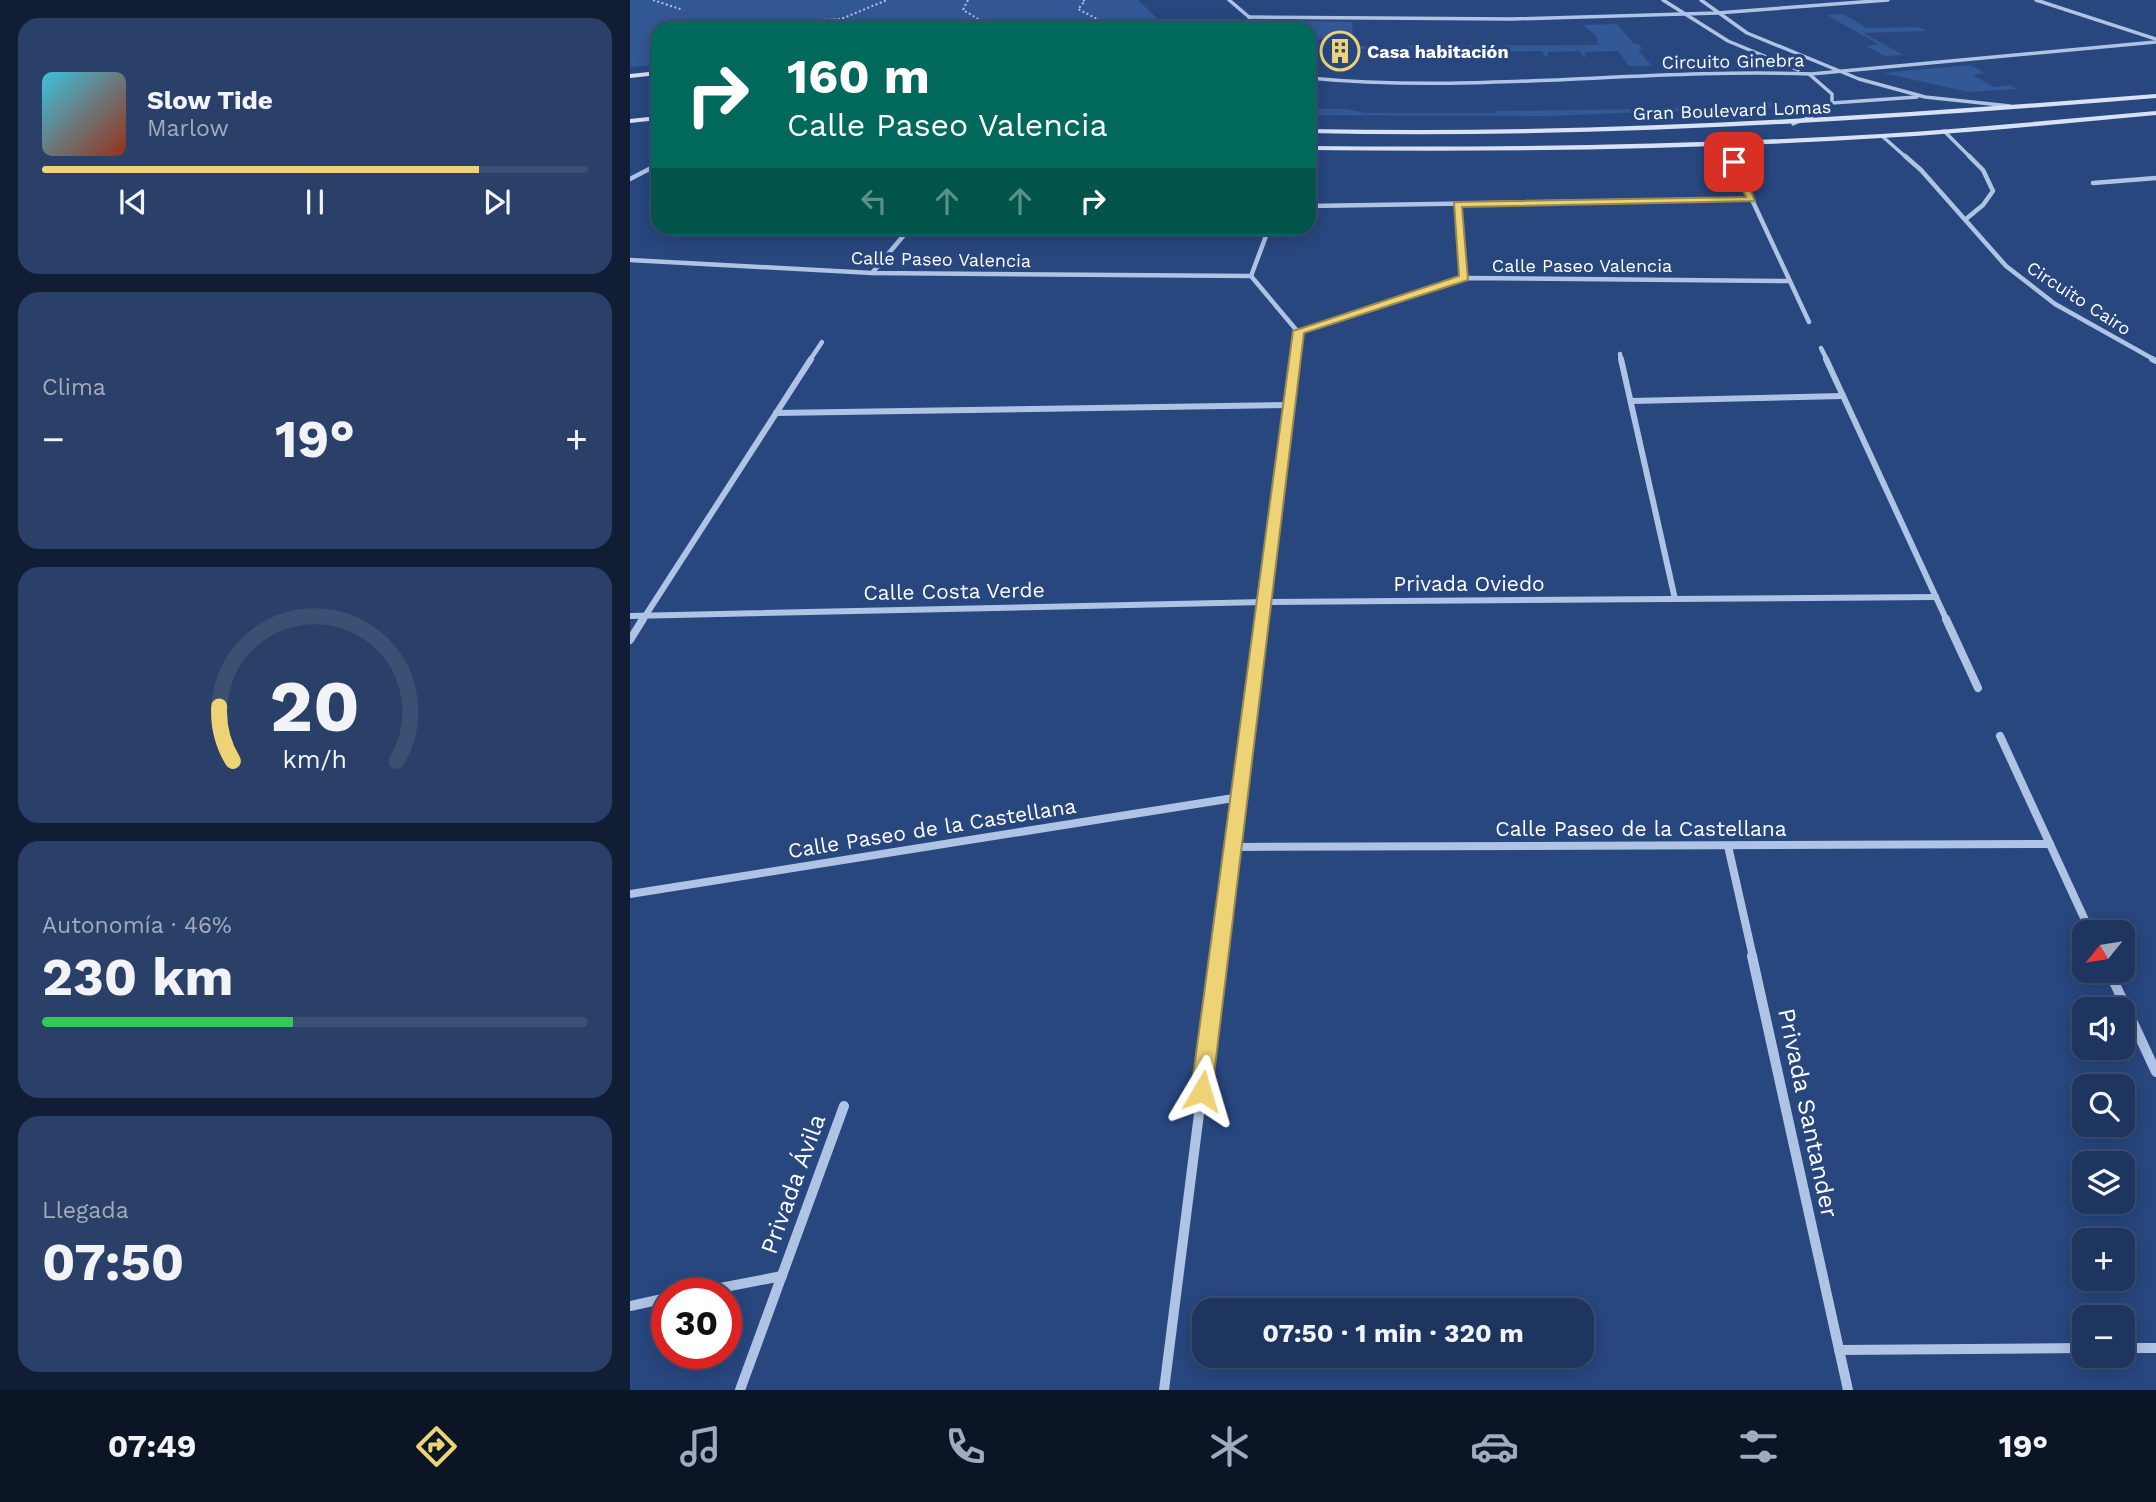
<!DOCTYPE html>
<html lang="es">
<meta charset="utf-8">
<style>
:root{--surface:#1e355f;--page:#2b4068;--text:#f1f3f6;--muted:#a1abbd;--line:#3c5074;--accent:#edd375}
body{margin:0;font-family:"Work Sans",sans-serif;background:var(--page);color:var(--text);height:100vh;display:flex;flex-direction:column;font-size:26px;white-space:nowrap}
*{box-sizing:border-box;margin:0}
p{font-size:23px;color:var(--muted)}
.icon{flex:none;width:38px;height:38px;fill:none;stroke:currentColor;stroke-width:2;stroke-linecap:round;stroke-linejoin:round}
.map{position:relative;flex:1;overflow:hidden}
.drawer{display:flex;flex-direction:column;gap:18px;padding:18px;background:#101d34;width:630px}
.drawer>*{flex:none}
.banner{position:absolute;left:21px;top:21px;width:665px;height:214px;border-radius:21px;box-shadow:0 4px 18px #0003,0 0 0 2px var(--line);background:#00695c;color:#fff;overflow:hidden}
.needle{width:46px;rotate:240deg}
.fabs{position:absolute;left:1442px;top:920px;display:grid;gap:14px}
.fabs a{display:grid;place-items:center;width:63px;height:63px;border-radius:14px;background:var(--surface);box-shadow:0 4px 18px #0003,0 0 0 2px var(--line);font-size:35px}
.speed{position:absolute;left:21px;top:1278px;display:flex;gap:14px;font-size:35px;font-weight:700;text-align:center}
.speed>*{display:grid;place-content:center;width:91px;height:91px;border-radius:50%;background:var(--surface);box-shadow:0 4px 18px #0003,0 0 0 2px var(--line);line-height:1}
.speed .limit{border:10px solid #d22;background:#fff;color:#111}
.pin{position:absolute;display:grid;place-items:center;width:60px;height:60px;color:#fff;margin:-30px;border-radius:14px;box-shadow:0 4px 10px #0006}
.me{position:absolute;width:77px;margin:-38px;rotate:7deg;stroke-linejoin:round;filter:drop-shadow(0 0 5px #0008)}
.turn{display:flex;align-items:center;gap:24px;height:147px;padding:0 21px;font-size:32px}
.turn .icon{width:91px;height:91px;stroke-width:2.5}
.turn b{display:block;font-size:49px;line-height:60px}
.lanes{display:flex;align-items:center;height:66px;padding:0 21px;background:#0003;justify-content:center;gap:35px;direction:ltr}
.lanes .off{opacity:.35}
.big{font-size:52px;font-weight:700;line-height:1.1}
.drawer .widget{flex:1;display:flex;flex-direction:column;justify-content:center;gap:10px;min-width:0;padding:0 24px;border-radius:21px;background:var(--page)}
.drawer .dial{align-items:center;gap:0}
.dial svg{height:182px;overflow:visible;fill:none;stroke:var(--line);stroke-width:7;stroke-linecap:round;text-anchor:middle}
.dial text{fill:var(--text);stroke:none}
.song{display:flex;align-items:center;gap:21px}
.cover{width:84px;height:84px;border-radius:10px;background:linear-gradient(135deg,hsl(190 70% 55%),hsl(10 70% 35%))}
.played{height:7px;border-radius:4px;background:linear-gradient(90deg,var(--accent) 80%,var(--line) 80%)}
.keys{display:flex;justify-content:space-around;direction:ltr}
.heat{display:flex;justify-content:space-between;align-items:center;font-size:38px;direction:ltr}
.charge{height:10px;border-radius:5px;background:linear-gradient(90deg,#34c759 46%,var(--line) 0)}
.trip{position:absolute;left:562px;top:1298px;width:402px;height:70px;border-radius:21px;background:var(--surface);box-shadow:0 4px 18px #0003,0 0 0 2px var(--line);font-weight:700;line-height:70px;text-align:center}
.dock{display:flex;height:112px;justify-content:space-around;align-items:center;background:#0c1526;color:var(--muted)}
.dock .icon{width:49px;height:49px}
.dock .selected{color:var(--accent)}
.dock b{font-size:32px;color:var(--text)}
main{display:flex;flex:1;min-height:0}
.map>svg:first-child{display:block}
</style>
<main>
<section class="drawer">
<div class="widget">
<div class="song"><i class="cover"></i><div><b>Slow Tide</b><p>Marlow</p></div></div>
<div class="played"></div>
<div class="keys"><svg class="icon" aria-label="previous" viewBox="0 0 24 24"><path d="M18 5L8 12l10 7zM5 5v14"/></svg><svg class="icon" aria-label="pause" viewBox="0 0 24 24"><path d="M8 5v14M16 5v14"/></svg><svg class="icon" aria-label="next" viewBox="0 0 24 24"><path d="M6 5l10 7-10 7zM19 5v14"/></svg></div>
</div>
<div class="widget"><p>Clima</p>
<div class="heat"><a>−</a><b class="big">19°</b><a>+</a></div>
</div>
<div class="widget dial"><svg viewBox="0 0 100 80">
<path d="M14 69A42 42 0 1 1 86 69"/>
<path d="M14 69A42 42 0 0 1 8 45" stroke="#edd375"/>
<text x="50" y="56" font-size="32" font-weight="700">20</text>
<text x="50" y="72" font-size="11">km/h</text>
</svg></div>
<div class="widget"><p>Autonomía · 46%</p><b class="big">230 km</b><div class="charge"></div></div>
<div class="widget"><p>Llegada</p><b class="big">07:50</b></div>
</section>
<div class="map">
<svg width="1526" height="1390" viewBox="0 0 1526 1390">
<rect width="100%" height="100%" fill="#28477f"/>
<g fill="#335896">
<polygon points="0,0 508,0 530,21 526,21 528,28 28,28 28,65 0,67"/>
<polygon points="1214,14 1236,28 1289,27 1296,31 1234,33 1273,55 1254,56 1237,46 1248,44 1197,15"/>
<polygon points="653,21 722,22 723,37 720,39 679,39 679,28 651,28"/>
<polygon points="987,24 1004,44 1008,44 1013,49 1008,50 1022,66 999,66 988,51 955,52 956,57 953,57 950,51 917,52 918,56 915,56 912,51 849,52 849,57 842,57 841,52 807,53 807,57 804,57 803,52 738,53 737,49 721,49 721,46 969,45 966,36 953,25"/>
<polygon points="1340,65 1355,73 1343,75 1363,87 1380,85 1387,89 1339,92 1253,73"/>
<polygon points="1149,102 1151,105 1144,107 919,116 679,115 679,109 715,109 736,113 866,113 866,111 1022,109"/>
</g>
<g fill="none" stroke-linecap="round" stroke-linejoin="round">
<g stroke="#afc3e5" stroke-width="2" stroke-dasharray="2 2.5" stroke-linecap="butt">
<polyline points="23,0 53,10"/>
<polyline points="338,0 333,10 350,20 411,28"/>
<polyline points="453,0 455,1 448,9 469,20 471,27 468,28"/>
<polyline points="154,22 211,19 257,0"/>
<polyline points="327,28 348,21"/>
</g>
<g stroke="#afc3e5" stroke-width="3.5">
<polyline points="599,0 619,17 624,28"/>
<polyline points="1033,0 1098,41 1168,70"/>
<polyline points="1071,0 1117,33 1229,79 1295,97 1380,106"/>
<polyline points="1406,0 1526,39"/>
<polyline points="619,17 882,19 1087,13 1258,0"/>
<path d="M679,78c166,16 335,-10 502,-4l345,-32"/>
<polyline points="1202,103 1287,97"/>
<polyline points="1163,124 1194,111 1202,103 1202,94 1179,74"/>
<polyline points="1314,131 1341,158"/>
<polyline points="1252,136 1277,158"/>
</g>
<g stroke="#afc3e5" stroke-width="4.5">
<polyline points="1275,156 1291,170 1376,266 1425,304 1525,360"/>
<polyline points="1104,161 1179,322"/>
<polyline points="0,179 27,165"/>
<polyline points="1463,183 1526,178"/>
<polyline points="827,204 834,278"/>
<polyline points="679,206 1122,199"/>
<polyline points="1336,219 1353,205 1363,191 1353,170 1339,156"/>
<polyline points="0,260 242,273 621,276"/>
<polyline points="242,273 280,228"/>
<polyline points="621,276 639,228"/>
<polyline points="621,276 668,332 664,360"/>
<polyline points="668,332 834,278 1159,281"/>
<polyline points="1191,348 1197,360"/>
<polyline points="990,354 991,360"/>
<polyline points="180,360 192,342"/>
</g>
<g stroke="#afc3e5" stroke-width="6">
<polyline points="991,359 1045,599"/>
<polyline points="1196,359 1317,621"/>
<polyline points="1522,359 1526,361"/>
<polyline points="1001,401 1213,396"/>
<polyline points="146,413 659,405"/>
<polyline points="0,616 634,602 1306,597"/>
<polyline points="12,621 181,359"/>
<polyline points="631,621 665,359"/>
</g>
<g stroke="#afc3e5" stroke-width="8">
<polyline points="1316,619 1348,688"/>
<polyline points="0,640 13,619"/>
<polyline points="1370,736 1461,933"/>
<polyline points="1098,846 1123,957"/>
<polyline points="603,847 1420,844"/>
<polyline points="0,894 610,797"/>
<polyline points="589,957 632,619"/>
</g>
<g stroke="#afc3e5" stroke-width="10">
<polyline points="1122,956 1218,1390"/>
<polyline points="1479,971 1526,1072"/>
<polyline points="64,1293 152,1276"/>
<polyline points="0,1306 37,1298"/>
<polyline points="1493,1348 1526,1348"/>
<polyline points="1209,1350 1454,1348"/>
<polyline points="110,1390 214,1106"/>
<polyline points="534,1390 589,956"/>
</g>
<g fill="#d8e2f5" fill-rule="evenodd">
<polygon points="28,71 28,75 0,78 0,74"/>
<path d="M1526,94v4c-283,23 -563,41 -847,35v-4c283,6 565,-13 847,-35z"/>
<path d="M1526,111v4c-92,8 -183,18 -275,23 -190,12 -381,14 -572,12v-4c191,2 382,-1 572,-12 92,-6 183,-15 275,-23z"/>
<polygon points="28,116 28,120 0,123 0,119"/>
</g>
</g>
<polygon fill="#edd375" stroke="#9a894c" stroke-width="2" points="1104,159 1109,162 1125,201 832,207 838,280 674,333 582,1091 579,1097 572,1099 564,1097 561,1091 663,331 829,276 824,202 1116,197 1100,162"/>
<defs>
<symbol id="building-ring" viewBox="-11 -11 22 22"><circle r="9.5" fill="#28477f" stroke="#edd375" stroke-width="1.5"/><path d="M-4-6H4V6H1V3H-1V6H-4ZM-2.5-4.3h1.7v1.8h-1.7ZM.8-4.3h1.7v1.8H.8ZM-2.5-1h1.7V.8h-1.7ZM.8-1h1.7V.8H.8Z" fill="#edd375"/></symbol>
</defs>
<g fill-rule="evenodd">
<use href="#building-ring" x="688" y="29" width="44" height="44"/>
</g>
<g text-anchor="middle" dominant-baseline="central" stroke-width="7" stroke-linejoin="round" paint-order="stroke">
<g font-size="18" font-weight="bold" fill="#fff" stroke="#28477f" text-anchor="start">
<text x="737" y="51">Casa habitación</text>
</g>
<g font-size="18" fill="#fff" stroke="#28477f">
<text transform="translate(1103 61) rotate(-1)">Circuito Ginebra</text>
<text transform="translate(1102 110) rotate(-2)">Gran Boulevard Lomas</text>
<text transform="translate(311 259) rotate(1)">Calle Paseo Valencia</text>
<text x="952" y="265">Calle Paseo Valencia</text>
<text transform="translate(1449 298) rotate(33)">Circuito Cairo</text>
</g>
<g font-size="21" fill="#fff" stroke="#28477f">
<text x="839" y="583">Privada Oviedo</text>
<text transform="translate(324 591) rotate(-1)">Calle Costa Verde</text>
<text transform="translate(302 828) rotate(-9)">Calle Paseo de la Castellana</text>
<text x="1011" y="828">Calle Paseo de la Castellana</text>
</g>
<g font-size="24" fill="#fff" stroke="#28477f">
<text transform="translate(1178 1113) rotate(78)">Privada Santander</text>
<text transform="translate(163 1184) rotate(-70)">Privada Ávila</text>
</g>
</g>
</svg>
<div class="fabs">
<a><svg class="needle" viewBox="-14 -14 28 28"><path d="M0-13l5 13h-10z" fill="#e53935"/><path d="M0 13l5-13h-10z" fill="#a1abbd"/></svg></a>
<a><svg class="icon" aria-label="sound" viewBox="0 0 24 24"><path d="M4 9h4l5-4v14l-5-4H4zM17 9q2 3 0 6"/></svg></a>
<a><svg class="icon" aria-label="search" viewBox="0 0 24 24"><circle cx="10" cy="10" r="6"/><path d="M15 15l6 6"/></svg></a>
<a><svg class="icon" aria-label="layers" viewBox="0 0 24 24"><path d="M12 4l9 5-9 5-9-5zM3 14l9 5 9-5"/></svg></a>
<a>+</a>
<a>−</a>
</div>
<div class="speed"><div class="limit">30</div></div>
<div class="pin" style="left:1104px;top:162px;background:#d93025"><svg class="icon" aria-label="arrive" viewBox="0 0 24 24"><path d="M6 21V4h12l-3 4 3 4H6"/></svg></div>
<svg class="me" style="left:572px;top:1091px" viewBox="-20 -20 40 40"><path d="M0-17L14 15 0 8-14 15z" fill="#edd375" stroke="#fff" stroke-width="4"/></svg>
<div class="trip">07:50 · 1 min · 320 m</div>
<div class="banner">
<div class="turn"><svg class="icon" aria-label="right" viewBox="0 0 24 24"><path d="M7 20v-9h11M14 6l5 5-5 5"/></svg><div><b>160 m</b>Calle Paseo Valencia</div></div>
<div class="lanes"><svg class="icon off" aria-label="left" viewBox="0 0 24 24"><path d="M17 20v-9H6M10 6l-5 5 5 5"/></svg><svg class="icon off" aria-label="ahead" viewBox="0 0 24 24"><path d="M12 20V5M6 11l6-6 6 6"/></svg><svg class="icon off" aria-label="ahead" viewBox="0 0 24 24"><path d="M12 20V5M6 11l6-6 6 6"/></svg><svg class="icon" aria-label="right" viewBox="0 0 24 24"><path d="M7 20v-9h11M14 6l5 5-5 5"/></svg></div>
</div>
</div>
</main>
<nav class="dock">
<b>07:49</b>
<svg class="icon selected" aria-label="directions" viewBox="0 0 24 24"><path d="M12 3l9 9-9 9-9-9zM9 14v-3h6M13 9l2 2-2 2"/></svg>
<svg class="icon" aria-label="music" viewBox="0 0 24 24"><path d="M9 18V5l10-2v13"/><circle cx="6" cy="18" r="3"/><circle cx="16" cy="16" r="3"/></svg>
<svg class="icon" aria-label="phone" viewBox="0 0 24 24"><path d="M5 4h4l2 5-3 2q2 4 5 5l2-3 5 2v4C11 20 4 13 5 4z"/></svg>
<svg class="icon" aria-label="climate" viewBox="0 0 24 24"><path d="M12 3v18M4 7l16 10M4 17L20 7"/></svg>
<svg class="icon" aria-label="car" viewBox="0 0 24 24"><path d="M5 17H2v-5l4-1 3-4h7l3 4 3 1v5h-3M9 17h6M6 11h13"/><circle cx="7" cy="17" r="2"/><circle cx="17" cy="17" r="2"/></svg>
<svg class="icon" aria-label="filters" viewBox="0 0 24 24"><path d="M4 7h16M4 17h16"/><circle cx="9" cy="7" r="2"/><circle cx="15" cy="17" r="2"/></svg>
<b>19°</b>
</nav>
